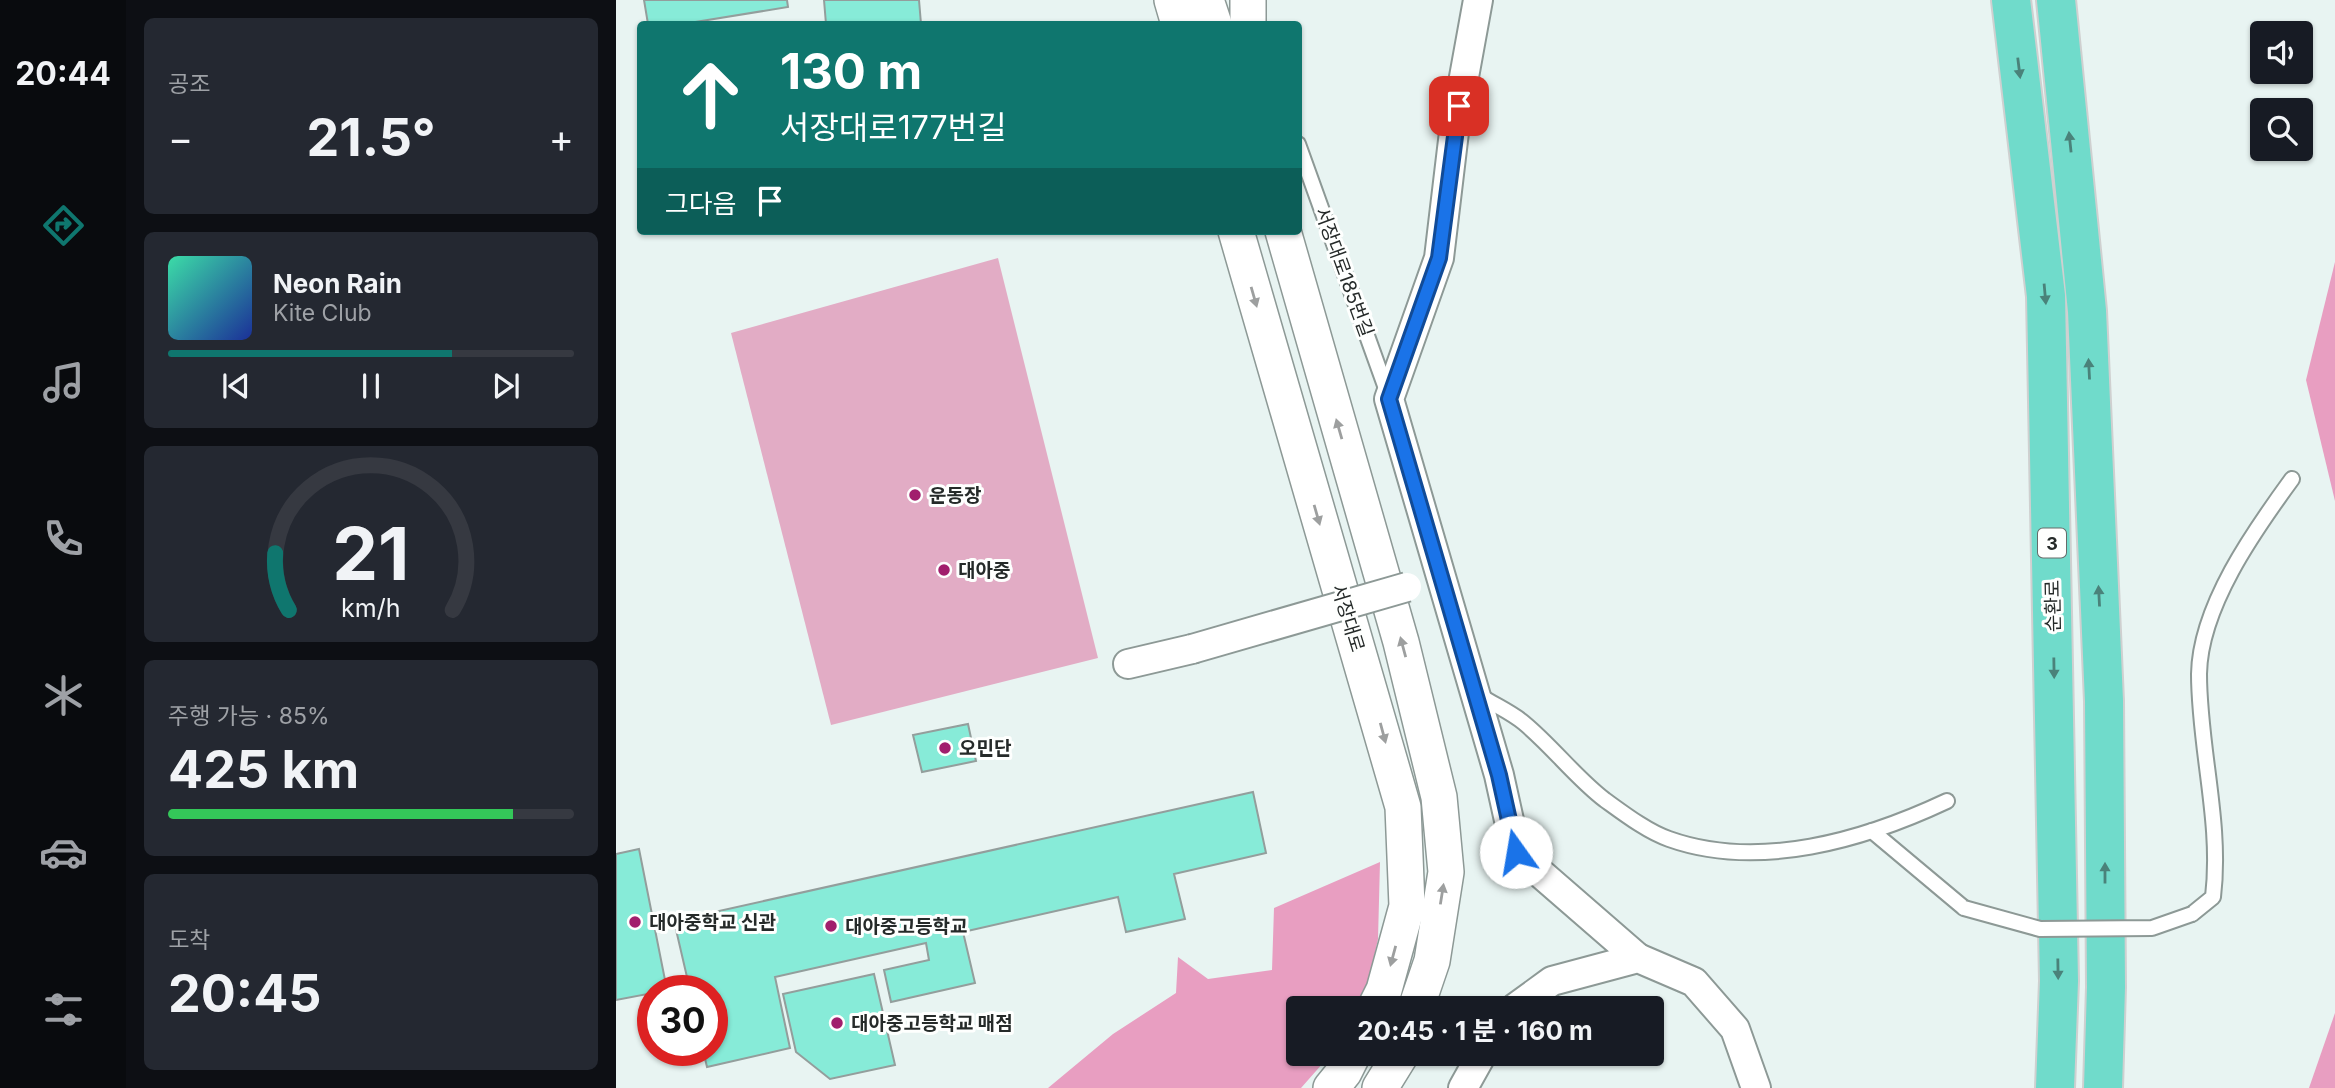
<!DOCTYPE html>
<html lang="ko">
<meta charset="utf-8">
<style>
:root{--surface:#171b24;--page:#242831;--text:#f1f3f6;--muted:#9ea1a6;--line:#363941;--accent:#0f766e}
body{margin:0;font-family:Inter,"Noto Sans KR",sans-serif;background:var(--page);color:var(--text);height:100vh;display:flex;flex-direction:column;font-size:26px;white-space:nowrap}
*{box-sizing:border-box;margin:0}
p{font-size:23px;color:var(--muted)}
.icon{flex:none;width:38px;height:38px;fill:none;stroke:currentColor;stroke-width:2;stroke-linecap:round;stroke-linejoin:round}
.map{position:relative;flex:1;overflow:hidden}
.details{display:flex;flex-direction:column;gap:18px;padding:18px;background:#0d0f14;width:490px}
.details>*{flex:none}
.hud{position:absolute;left:21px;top:21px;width:665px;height:214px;border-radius:7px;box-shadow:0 2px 5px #0004;background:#0f766e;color:#fff;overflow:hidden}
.fabs{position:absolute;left:1634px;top:21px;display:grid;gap:14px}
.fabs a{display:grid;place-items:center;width:63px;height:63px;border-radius:7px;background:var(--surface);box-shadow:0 2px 5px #0004;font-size:35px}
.speed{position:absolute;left:21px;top:975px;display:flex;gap:14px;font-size:35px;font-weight:700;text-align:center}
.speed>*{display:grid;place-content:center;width:91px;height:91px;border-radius:50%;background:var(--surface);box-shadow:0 2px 5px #0004;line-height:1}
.speed .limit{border:10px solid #d22;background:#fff;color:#111}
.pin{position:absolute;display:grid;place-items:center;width:60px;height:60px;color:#fff;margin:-30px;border-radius:14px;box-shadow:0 4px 10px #0006}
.me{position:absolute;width:77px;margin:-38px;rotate:347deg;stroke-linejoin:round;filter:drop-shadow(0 0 5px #0008)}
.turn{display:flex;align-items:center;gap:24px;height:147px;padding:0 28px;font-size:32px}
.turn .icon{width:91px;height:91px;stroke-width:2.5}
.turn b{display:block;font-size:49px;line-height:60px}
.then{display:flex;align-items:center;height:66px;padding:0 28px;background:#0003;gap:14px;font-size:26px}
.big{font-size:52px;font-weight:700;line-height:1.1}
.details .widget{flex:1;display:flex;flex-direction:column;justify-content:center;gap:10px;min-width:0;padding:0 24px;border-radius:10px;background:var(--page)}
.details .dial{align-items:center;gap:0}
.dial svg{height:182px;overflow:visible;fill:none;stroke:var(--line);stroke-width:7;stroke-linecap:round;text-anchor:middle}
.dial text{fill:var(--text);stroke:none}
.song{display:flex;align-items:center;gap:21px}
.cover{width:84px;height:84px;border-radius:10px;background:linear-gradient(135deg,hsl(160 70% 55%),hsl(230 70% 35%))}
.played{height:7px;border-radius:4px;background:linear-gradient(90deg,var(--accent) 70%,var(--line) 70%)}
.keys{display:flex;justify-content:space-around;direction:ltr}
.heat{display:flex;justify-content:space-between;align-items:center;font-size:38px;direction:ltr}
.charge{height:10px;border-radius:5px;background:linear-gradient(90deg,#34c759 85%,var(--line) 0)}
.trip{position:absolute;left:670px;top:996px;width:378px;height:70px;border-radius:7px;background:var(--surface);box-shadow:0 2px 5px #0004;font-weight:700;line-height:70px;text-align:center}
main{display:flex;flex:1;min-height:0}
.tab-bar{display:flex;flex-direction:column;width:126px;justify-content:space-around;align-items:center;background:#090b0e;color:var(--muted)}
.tab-bar .icon{width:49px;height:49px}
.tab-bar .selected{color:var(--accent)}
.tab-bar b{font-size:32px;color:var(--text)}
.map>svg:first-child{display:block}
</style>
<main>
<nav class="tab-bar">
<b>20:44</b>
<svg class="icon selected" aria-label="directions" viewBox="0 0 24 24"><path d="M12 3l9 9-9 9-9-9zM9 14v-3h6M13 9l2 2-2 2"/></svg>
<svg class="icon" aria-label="music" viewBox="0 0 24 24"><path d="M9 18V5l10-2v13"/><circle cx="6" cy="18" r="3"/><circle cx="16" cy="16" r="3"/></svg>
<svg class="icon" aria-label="phone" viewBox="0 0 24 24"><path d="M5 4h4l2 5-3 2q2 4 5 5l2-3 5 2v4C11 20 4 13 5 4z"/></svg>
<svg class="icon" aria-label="climate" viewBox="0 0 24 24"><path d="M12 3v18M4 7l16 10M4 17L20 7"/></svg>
<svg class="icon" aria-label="car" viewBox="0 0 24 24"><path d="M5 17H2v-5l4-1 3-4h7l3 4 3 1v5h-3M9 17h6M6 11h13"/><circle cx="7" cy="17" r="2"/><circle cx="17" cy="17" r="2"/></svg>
<svg class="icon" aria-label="filters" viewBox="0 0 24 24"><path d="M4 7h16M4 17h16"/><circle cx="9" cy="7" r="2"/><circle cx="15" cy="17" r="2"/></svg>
</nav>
<section class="details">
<div class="widget"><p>공조</p>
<div class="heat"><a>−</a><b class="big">21.5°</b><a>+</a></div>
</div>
<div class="widget">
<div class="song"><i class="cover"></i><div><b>Neon Rain</b><p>Kite Club</p></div></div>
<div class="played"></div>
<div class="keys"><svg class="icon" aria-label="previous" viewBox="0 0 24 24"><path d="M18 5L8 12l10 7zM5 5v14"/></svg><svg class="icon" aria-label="pause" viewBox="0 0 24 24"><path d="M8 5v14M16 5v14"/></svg><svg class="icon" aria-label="next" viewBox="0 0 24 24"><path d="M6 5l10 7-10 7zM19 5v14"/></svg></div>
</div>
<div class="widget dial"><svg viewBox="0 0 100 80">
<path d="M14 69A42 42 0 1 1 86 69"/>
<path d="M14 69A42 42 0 0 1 8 44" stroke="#0f766e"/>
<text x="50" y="56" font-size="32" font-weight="700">21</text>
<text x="50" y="72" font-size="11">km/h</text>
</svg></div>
<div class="widget"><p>주행 가능 · 85%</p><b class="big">425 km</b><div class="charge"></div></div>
<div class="widget"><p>도착</p><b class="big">20:45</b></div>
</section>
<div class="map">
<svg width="1719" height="1088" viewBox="0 0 1719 1088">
<rect width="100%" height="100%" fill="#e8f4f2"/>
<polygon fill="#e2acc5" points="382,258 482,658 215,725 115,333"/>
<g fill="#e89ec1">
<polygon points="1719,262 1719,501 1690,380"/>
<polygon points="764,862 762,939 747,1006 682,1008 682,1054 715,1054 685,1088 432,1088 497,1034 560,993 562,957 592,979 656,970 658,908"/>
<polygon points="1719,1013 1719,1088 1693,1088"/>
</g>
<g fill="#87ebd8" stroke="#939e9c" stroke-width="2">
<polygon points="28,0 171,0 172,7 67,24 32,24"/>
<polygon points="208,0 303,0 305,24 210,24"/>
<polygon points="352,724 360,761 306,772 297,735"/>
<polygon points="637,792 650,853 558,874 569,919 510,932 502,897 347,932 359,983 275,1002 268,970 313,960 310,943 159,977 174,1048 91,1067 87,1050 96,1050 96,990 74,990 58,921"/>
<polygon points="23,849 51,990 37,990 37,993 0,1000 0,854"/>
<polygon points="258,974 279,1065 214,1079 180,1052 167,994"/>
</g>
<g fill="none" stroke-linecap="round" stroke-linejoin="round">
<defs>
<g id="service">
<polyline points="682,144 772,394"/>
<path d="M863,695c15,10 32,17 45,28 29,24 52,55 81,77 18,13 43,32 64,39 90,32 195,1 278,-38"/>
<polyline points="1256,831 1348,908"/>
<path d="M1576,914l21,-17c9,-75 -14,-148 -14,-223 1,-67 55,-143 93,-195"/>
</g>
<g id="minor">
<polyline points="862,0 838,132 823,258 773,399 883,775 900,852 1022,958"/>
<polyline points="512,664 576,649"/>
<polyline points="899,1008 936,981 1022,958 1078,982 1119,1029 1140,1088"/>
<polyline points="847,1088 866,1054"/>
</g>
<g id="tertiary">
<polyline points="556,0 563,24"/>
<polyline points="590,0 598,24"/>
<polyline points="632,24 632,0"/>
<polyline points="620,231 787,807 791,906 768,990 759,1008"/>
<polyline points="667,231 785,642 823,797 830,872 816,961 800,1008"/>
<polyline points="715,1088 728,1072 737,1054"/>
<polyline points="764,1088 785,1054"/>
</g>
<g id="trunk">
<polyline points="1395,0 1430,296 1443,981 1439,1088"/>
<polyline points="1440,0 1471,311 1488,701 1490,987 1487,1088"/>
</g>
</defs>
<use href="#service" stroke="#8d9996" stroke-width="18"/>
<use href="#minor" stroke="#8d9996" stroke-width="32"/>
<use href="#tertiary" stroke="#8d9996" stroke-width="38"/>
<use href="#trunk" stroke="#cfd0d0" stroke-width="42"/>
<use href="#service" stroke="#fff" stroke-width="14"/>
<use href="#minor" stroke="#fff" stroke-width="28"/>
<use href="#tertiary" stroke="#fff" stroke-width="35"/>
<use href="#trunk" stroke="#70dbcb" stroke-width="38"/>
<defs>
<polyline id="service-bridge" points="1348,908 1424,929 1536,928 1576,914"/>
<polyline id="minor-bridge" points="576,649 791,587"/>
</defs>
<use href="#service-bridge" stroke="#8d9996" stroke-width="18" stroke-linecap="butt"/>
<use href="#minor-bridge" stroke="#8d9996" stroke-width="32" stroke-linecap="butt"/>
<use href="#service-bridge" stroke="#fff" stroke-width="14"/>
<use href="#minor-bridge" stroke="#fff" stroke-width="28"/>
</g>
<defs><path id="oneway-solid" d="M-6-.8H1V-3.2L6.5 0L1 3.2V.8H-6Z" transform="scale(1.75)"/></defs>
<g fill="#4a827a">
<use href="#oneway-solid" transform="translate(1403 68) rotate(83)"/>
<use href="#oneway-solid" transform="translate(1454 142) rotate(-96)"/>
<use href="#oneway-solid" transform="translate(1429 294) rotate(85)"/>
<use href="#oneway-solid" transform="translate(1473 369) rotate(-93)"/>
<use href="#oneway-solid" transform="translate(1483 596) rotate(-93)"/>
<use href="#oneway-solid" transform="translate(1438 668) rotate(89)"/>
<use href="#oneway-solid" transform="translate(1489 873) rotate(-90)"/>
<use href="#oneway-solid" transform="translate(1442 969) rotate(89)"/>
</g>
<g fill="#9d9f9f">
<use href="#oneway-solid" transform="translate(638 297) rotate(74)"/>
<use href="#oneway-solid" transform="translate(723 429) rotate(-106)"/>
<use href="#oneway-solid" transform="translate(701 515) rotate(74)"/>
<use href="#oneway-solid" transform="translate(787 647) rotate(-105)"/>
<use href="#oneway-solid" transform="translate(767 733) rotate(75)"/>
<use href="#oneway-solid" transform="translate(826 894) rotate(-81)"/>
<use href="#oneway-solid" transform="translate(777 956) rotate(105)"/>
</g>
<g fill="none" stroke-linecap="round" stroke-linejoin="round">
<defs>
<polyline id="route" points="843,106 823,258 773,399 883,775 900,852"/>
</defs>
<use href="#route" stroke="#114b97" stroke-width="18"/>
<use href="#route" stroke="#1a73e8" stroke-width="12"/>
</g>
<g fill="#a11e6d" stroke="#fefffe" stroke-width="2.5">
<circle cx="299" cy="495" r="7"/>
<circle cx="328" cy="570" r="7"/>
<circle cx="329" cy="748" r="7"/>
<circle cx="19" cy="922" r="7"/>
<circle cx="215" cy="926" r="7"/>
<circle cx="221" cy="1023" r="7"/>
</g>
<g text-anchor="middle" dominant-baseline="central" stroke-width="6" stroke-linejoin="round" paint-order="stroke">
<rect fill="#fefffe" stroke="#666a69" stroke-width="2" x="1422" y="528.5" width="28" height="29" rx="5"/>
<g font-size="18" font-weight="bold" fill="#252a29">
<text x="1436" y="543">3</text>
</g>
<g font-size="19" fill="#252a29" stroke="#fefffe">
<text transform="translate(728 272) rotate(70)">서장대로185번길</text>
<text transform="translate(1437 606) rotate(-91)">순환로</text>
<text transform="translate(732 618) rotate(73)">서장대로</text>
</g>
<g font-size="19" font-weight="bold" fill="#252a29" stroke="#fefffe" text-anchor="start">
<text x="313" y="495">운동장</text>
<text x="342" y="570">대아중</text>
<text x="343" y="748">오민단</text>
<text x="33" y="922">대아중학교 신관</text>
<text x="229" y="926">대아중고등학교</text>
<text x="235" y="1023">대아중고등학교 매점</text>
</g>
</g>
</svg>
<div class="fabs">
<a><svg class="icon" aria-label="sound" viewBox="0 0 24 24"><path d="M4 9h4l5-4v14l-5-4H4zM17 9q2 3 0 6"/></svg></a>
<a><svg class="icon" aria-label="search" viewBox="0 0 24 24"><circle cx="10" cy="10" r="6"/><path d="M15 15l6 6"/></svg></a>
</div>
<div class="speed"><div class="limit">30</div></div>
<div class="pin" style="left:843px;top:106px;background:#d93025"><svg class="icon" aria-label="arrive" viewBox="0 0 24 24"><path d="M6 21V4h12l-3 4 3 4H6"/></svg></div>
<svg class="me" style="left:900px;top:852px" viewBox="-20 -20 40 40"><circle r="19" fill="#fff"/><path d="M0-13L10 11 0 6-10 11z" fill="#1a73e8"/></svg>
<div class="trip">20:45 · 1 분 · 160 m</div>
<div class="hud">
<div class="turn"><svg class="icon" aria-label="ahead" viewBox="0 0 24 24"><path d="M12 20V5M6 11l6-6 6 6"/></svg><div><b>130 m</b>서장대로177번길</div></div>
<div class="then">그다음<svg class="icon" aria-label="arrive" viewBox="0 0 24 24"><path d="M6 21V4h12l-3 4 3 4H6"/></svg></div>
</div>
</div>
</main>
